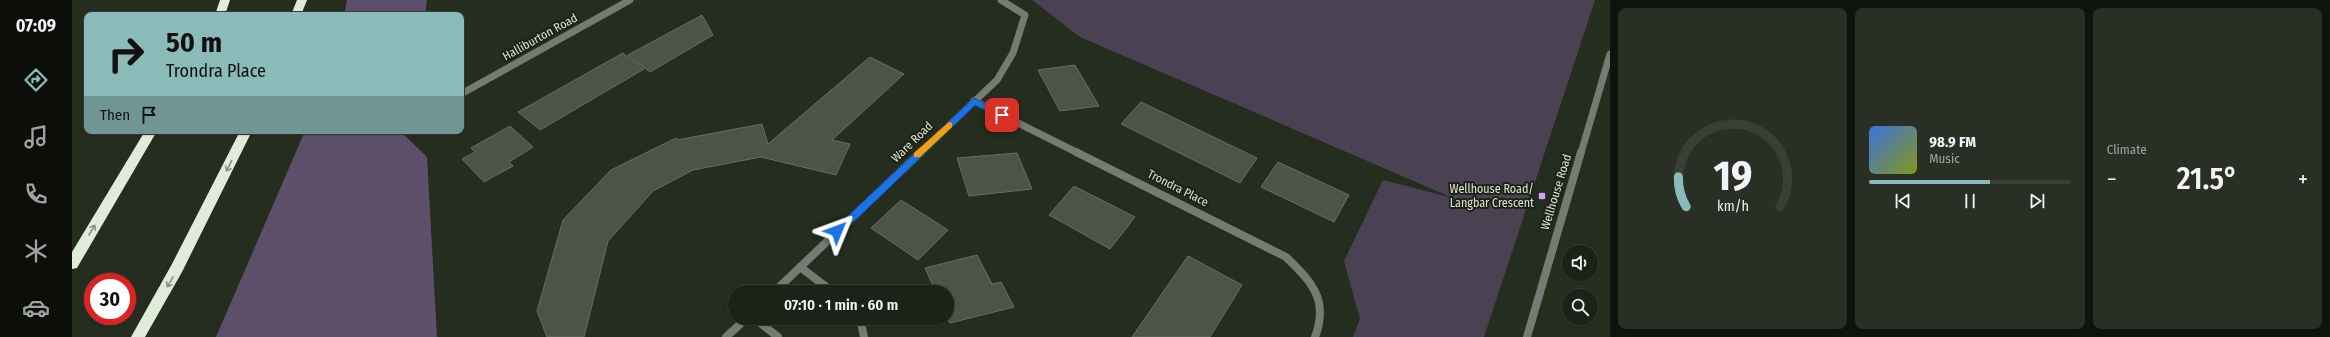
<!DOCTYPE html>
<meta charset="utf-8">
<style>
:root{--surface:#1c2217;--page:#292f24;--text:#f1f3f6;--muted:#a0a4a1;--line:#3a3f36;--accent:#8bbbb9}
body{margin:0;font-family:"Fira Sans Condensed",sans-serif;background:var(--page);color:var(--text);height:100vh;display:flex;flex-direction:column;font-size:15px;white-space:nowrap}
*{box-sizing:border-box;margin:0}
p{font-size:13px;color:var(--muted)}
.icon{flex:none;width:22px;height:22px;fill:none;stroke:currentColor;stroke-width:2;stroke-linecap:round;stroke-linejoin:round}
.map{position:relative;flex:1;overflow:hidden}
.panel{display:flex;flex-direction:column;gap:8px;padding:8px;background:#0f130d;width:720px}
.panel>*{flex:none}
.guide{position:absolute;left:12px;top:12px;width:380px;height:122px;border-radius:8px;box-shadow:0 1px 3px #0004,0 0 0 1px var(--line);background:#8bbbb9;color:#111;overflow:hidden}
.tools{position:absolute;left:1490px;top:245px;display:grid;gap:8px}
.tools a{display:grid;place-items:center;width:36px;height:36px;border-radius:50%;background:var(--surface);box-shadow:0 1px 3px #0004,0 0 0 1px var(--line);font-size:20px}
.speed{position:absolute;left:12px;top:273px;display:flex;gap:8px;font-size:20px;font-weight:700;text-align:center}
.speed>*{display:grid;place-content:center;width:52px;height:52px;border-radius:50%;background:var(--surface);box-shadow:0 1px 3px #0004,0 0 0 1px var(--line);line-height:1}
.speed .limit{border:6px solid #d22;background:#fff;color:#111}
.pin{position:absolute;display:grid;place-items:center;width:34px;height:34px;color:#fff;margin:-17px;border-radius:8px;box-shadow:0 2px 6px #0006}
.me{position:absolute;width:44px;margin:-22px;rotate:46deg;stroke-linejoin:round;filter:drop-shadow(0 0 3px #0008)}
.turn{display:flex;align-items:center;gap:14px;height:84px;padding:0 16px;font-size:18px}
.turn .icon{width:52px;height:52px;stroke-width:2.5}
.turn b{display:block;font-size:28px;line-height:34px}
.then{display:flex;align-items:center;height:38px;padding:0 16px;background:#0003;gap:8px;font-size:15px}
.big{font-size:30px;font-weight:600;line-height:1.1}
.panel .card{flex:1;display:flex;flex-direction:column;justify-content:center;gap:6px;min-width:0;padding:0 14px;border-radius:8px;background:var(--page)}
.panel .dial{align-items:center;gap:0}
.dial svg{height:104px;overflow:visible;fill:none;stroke:var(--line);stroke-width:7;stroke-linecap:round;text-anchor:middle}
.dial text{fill:var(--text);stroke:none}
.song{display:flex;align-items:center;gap:12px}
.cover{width:48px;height:48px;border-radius:6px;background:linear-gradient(135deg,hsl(220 70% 55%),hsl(70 70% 35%))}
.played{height:4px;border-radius:2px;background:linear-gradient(90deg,var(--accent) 60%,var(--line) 60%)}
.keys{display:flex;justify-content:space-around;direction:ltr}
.heat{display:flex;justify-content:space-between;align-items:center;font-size:22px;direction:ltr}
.panel .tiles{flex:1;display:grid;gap:8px;grid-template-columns:repeat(3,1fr)}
.trip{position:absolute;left:656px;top:285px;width:226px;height:40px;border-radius:20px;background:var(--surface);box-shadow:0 1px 3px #0004,0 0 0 1px var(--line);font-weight:600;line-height:40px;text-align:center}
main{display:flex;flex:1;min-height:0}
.tab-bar{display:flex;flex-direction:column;width:72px;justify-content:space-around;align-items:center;background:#0b0e09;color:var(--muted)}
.tab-bar .icon{width:28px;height:28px}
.tab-bar .current{color:var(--accent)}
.tab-bar b{font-size:18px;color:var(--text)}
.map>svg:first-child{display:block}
</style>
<main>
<nav class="tab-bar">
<b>07:09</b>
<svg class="icon current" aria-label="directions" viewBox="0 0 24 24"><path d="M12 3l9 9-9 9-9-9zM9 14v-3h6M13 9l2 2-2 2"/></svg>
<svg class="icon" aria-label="music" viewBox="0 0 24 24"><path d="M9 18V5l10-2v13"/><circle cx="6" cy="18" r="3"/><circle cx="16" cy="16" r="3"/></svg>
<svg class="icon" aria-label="phone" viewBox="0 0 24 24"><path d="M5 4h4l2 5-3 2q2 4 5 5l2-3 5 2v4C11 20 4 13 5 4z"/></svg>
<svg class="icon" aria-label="climate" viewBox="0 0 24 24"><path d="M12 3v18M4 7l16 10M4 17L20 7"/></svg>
<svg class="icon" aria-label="car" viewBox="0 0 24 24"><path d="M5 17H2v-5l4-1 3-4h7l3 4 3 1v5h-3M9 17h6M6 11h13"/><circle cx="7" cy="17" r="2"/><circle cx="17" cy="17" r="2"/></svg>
</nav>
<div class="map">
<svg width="1538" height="337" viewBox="0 0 1538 337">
<rect width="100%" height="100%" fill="#252d1f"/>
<polygon fill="#4a4252" points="960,0 1523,0 1412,337 1281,337 1288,319 1272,261 1311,180 1381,198 1008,37"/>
<g fill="#5d4f6a">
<polygon points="275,0 355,0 353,15 272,15"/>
<polygon points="233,131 328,131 355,157 365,337 144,337"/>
</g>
<g fill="#4c5445" stroke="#666f5f">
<polygon points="630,15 641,35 578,72 556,55"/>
<polygon points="551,53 572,69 468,130 446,112"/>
<polygon points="798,57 832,74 760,140 778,144 764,175 689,157 621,170 581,191 536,241 512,337 475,337 465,311 491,220 539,170 604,138 605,140 690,124 696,144"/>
<polygon points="1003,65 1027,106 988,111 966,70"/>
<polygon points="1069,102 1185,158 1168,183 1049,124"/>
<polygon points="438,126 461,147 437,162 441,166 412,182 390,159 403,152 399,148"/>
<polygon points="945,153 960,189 897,196 885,158"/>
<polygon points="1206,162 1277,195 1262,222 1189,187"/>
<polygon points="1002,186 1063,217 1038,249 977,215"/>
<polygon points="829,200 876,230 846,260 799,228"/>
<polygon points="905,255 920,284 929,282 942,307 878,323 875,318 875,292 864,292 853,268"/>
<polygon points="1116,256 1170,285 1138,337 1060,337"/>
</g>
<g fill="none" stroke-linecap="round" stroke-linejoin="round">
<g stroke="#767a73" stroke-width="7">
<polyline points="389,94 558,0"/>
<polyline points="902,101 1006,153"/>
<polyline points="848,153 925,80 941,53 953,15 929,0"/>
</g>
<g stroke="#767a73" stroke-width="8">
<path d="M1004,152l210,105c26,25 43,43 29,80"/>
<polyline points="728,267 761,292"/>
<polyline points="702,292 849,152"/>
<polyline points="682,318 706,337"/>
<polyline points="788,318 792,337"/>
<polyline points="654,337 675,318"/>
</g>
<polyline stroke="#767a73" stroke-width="7" points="1509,153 1538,54"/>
<polyline stroke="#767a73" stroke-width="8" points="1455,337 1509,152"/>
<g fill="#e1ebd9" fill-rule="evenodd">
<polygon points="148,0 158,0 153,15 143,15"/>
<polygon points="225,0 235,0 229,15 219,15"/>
<polygon points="73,131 85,131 5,268 0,269 0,252"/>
<polygon points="168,131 180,131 110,272 73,337 59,337 100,264"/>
</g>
</g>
<defs><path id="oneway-shaft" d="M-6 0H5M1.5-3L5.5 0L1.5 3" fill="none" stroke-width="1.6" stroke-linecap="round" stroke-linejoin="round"/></defs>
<g stroke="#889181">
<use href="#oneway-shaft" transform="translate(157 166) rotate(117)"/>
<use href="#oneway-shaft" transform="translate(20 230) rotate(-59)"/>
<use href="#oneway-shaft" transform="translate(98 282) rotate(120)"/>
</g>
<polygon fill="#1a73e8" stroke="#114b97" points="902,98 934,115 933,117 927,117 903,105 769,234 762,234 762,229"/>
<polygon fill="#f59e0b" points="877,122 880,123 880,127 848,157 842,157 842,153"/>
<rect fill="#d19dfe" stroke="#1c2315" stroke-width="1.5" x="1466" y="192" width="8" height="8" rx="2"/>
<g text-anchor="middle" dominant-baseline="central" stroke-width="4" stroke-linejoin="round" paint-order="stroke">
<g font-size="12" fill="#dce1d8" stroke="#1c2315">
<text transform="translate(468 37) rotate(-29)">Halliburton Road</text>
<text transform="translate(840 142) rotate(-44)">Ware Road</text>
<text transform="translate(1106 188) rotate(27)">Trondra Place</text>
<text transform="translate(1484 192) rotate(-73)">Wellhouse Road</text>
</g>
<g font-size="12" fill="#dce1d8" stroke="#1c2315" text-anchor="end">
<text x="1462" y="189">Wellhouse Road/<tspan x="1462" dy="14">Langbar Crescent</tspan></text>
</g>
</g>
</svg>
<div class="tools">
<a><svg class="icon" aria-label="sound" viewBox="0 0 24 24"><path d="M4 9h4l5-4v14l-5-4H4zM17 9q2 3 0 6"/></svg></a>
<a><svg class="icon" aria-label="search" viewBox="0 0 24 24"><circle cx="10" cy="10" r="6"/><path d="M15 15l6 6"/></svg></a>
</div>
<div class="speed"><div class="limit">30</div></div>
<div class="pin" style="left:930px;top:115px;background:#d93025"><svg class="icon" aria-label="arrive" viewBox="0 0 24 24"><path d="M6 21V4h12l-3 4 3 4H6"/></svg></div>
<svg class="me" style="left:765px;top:231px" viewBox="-20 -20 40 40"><path d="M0-17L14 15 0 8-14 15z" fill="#1a73e8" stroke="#fff" stroke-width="4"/></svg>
<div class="trip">07:10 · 1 min · 60 m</div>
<div class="guide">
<div class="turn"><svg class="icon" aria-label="right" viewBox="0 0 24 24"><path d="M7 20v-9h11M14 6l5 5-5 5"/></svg><div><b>50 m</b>Trondra Place</div></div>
<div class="then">Then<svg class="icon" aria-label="arrive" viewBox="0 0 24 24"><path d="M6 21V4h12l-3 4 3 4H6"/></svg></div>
</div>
</div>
<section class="panel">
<div class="tiles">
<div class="card dial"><svg viewBox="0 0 100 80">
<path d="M14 69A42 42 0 1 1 86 69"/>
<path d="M14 69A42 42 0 0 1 8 46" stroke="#8bbbb9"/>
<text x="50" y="56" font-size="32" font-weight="700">19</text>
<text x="50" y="72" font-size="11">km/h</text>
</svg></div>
<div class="card">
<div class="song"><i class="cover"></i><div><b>98.9 FM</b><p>Music</p></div></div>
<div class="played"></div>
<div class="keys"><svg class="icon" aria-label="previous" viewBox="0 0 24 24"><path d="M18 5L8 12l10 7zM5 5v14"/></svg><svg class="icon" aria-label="pause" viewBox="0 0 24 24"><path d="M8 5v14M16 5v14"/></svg><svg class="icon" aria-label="next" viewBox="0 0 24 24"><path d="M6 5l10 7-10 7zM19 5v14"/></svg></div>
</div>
<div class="card"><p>Climate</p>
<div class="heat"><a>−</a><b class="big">21.5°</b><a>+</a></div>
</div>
</div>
</section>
</main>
